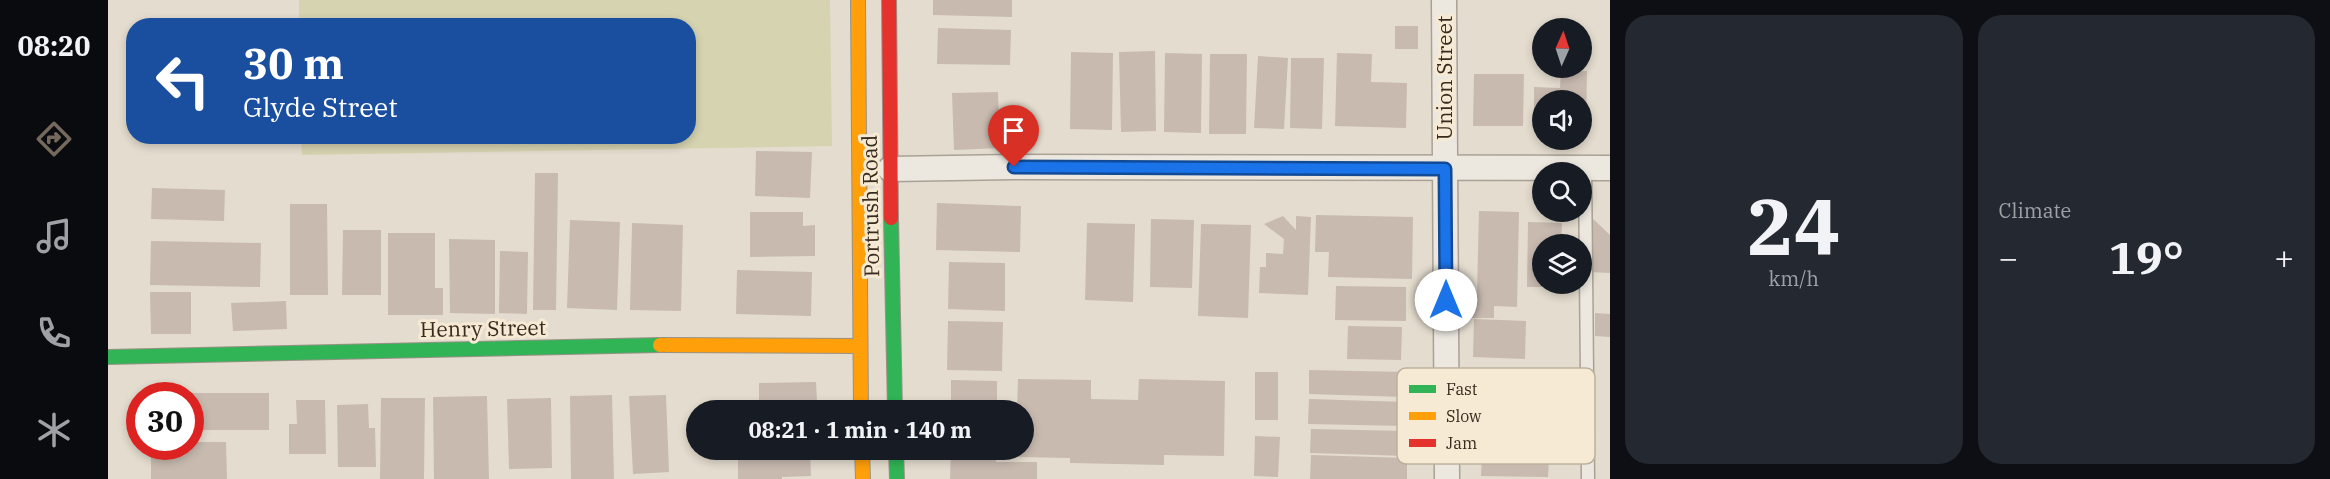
<!DOCTYPE html>
<meta charset="utf-8">
<style>
:root{--surface:#171b24;--page:#242831;--text:#f1f3f6;--muted:#9ea1a6;--accent:#75685c}
body{margin:0;font-family:"IBM Plex Serif",serif;background:var(--page);color:var(--text);height:100vh;display:flex;flex-direction:column;font-size:22px;white-space:nowrap}
*{box-sizing:border-box;margin:0}
p{font-size:20px;color:var(--muted)}
.icon{flex:none;width:33px;height:33px;fill:none;stroke:currentColor;stroke-width:2;stroke-linecap:round;stroke-linejoin:round}
.map{position:relative;flex:1;overflow:hidden}
.sheet{display:flex;flex-direction:column;gap:15px;padding:15px;background:#0d0f14;width:720px}
.sheet>*{flex:none}
.guide{position:absolute;left:18px;top:18px;width:570px;height:126px;border-radius:24px;box-shadow:0 3px 9px #0003;background:#1a4fa0;color:#fff;overflow:hidden}
.needle{width:39px;rotate:3deg}
.tools{position:absolute;left:1424px;top:18px;display:grid;gap:12px}
.tools a{display:grid;place-items:center;width:60px;height:60px;border-radius:50%;background:var(--surface);box-shadow:0 3px 9px #0003;font-size:30px}
.speed{position:absolute;left:18px;top:382px;display:flex;gap:12px;font-size:30px;font-weight:700;text-align:center}
.speed>*{display:grid;place-content:center;width:78px;height:78px;border-radius:50%;background:var(--surface);box-shadow:0 3px 9px #0003;line-height:1}
.speed .limit{border:9px solid #d22;background:#fff;color:#111}
.pin{position:absolute;display:grid;place-items:center;width:51px;height:51px;color:#fff;margin:-62px -26px;border-radius:50% 50% 50% 0;rotate:-45deg;box-shadow:0 0 6px #0007}
.pin .icon{rotate:45deg}
.me{position:absolute;width:66px;margin:-33px;rotate:0deg;stroke-linejoin:round;filter:drop-shadow(0 0 4px #0008)}
.turn{display:flex;align-items:center;gap:21px;height:126px;padding:0 18px;font-size:27px}
.turn .icon{width:78px;height:78px;stroke-width:2.5}
.turn b{display:block;font-size:42px;line-height:51px}
.big{font-size:45px;font-weight:700;line-height:1.1}
.sheet .tile{flex:1;display:flex;flex-direction:column;justify-content:center;gap:9px;min-width:0;padding:0 21px;border-radius:24px;background:var(--page)}
.sheet .dial{align-items:center;gap:0}
.dial b{font-size:78px;line-height:1}
.heat{display:flex;justify-content:space-between;align-items:center;font-size:33px;direction:ltr}
.sheet .tiles{flex:1;display:grid;gap:15px;grid-template-columns:repeat(2,1fr)}
.trip{position:absolute;left:578px;top:400px;width:348px;height:60px;border-radius:30px;background:var(--surface);box-shadow:0 3px 9px #0003;font-weight:700;line-height:60px;text-align:center}
main{display:flex;flex:1;min-height:0}
.tabs{display:flex;flex-direction:column;width:108px;justify-content:space-around;align-items:center;background:#090b0e;color:var(--muted)}
.tabs .icon{width:42px;height:42px}
.tabs .current{color:var(--accent)}
.tabs b{font-size:27px;color:var(--text)}
.map>svg:first-child{display:block}
</style>
<main>
<nav class="tabs">
<b>08:20</b>
<svg class="icon current" aria-label="directions" viewBox="0 0 24 24"><path d="M12 3l9 9-9 9-9-9zM9 14v-3h6M13 9l2 2-2 2"/></svg>
<svg class="icon" aria-label="music" viewBox="0 0 24 24"><path d="M9 18V5l10-2v13"/><circle cx="6" cy="18" r="3"/><circle cx="16" cy="16" r="3"/></svg>
<svg class="icon" aria-label="phone" viewBox="0 0 24 24"><path d="M5 4h4l2 5-3 2q2 4 5 5l2-3 5 2v4C11 20 4 13 5 4z"/></svg>
<svg class="icon" aria-label="climate" viewBox="0 0 24 24"><path d="M12 3v18M4 7l16 10M4 17L20 7"/></svg>
</nav>
<div class="map">
<svg width="1502" height="479" viewBox="0 0 1502 479">
<rect width="100%" height="100%" fill="#e4dcce"/>
<polygon fill="#d5d3b0" points="191,0 722,0 724,146 194,155 193,136 580,136 580,26 191,25"/>
<g fill="#c8baaf">
<polygon points="825,0 904,0 904,17 825,15"/>
<polygon points="119,20 119,26 43,26 43,22"/>
<rect x="1287" y="26" width="23" height="23"/>
<polygon points="830,28 903,30 902,65 829,64"/>
<polygon points="1047,51 1048,131 1013,132 1011,52"/>
<polygon points="963,52 1005,53 1004,130 962,129"/>
<polygon points="1057,53 1094,54 1093,133 1056,132"/>
<polygon points="1229,53 1264,54 1263,82 1299,83 1298,128 1227,126"/>
<polygon points="1102,54 1139,54 1138,134 1101,134"/>
<polygon points="1150,56 1180,58 1176,129 1146,128"/>
<polygon points="1183,58 1216,58 1214,129 1182,128"/>
<polygon points="1453,71 1479,71 1478,129 1473,129 1473,100 1434,100 1434,129 1426,129 1426,87 1452,88"/>
<polygon points="1366,74 1416,74 1415,126 1365,126"/>
<polygon points="890,92 892,148 846,150 844,93"/>
<polygon points="648,151 704,152 702,198 647,196"/>
<polygon points="427,173 450,173 448,310 425,310"/>
<polygon points="44,188 117,190 116,221 43,219"/>
<polygon points="829,203 913,206 912,252 828,250"/>
<polygon points="182,204 219,204 220,295 182,295"/>
<polygon points="1371,211 1411,212 1409,307 1386,306 1386,318 1364,318 1365,293 1369,293"/>
<polygon points="642,212 695,212 695,226 707,225 707,256 642,257"/>
<polygon points="1208,215 1305,217 1304,279 1220,277 1221,252 1207,252"/>
<polygon points="1481,215 1502,235 1502,273 1481,272"/>
<polygon points="1175,216 1188,230 1188,216 1203,217 1200,295 1151,293 1152,267 1158,267 1158,253 1175,254 1176,239 1156,224"/>
<polygon points="1043,219 1086,220 1084,288 1042,287"/>
<polygon points="462,220 512,222 509,310 459,308"/>
<polygon points="1420,222 1454,223 1453,244 1434,244 1434,284 1453,284 1453,287 1419,287"/>
<polygon points="524,223 575,225 573,311 522,310"/>
<polygon points="979,223 1027,224 1025,302 977,300"/>
<polygon points="1093,224 1143,225 1140,318 1090,316"/>
<polygon points="235,230 273,230 273,295 234,295"/>
<polygon points="280,233 327,233 327,288 335,288 335,315 280,315"/>
<polygon points="341,239 387,240 387,314 342,313"/>
<polygon points="43,241 153,243 152,287 42,285"/>
<polygon points="392,251 420,252 419,314 391,313"/>
<polygon points="841,262 897,263 897,311 840,309"/>
<polygon points="629,270 704,272 703,316 628,314"/>
<polygon points="1228,286 1298,287 1298,321 1227,320"/>
<polygon points="42,292 83,292 83,334 43,334"/>
<polygon points="178,301 179,329 125,331 123,303"/>
<polygon points="1487,313 1502,314 1502,337 1487,336"/>
<polygon points="1366,319 1418,321 1417,359 1365,357"/>
<polygon points="840,321 895,322 894,371 839,370"/>
<polygon points="1240,326 1294,327 1293,360 1239,359"/>
<polygon points="1201,370 1298,372 1297,397 1201,394"/>
<rect x="1147" y="372" width="23" height="48"/>
<polygon points="910,379 983,380 983,399 1030,400 1031,379 1117,381 1116,456 1056,455 1056,465 962,463 962,458 909,457 909,450 915,450 915,411 909,411"/>
<polygon points="843,380 889,381 889,411 843,411"/>
<polygon points="708,382 709,401 702,401 702,411 651,411 651,383"/>
<polygon points="72,393 161,393 161,430 82,430 82,396 72,396"/>
<polygon points="504,395 506,479 463,479 462,396"/>
<polygon points="558,395 561,472 525,474 521,396"/>
<polygon points="379,396 381,479 326,479 325,397"/>
<polygon points="273,398 317,398 316,479 272,479"/>
<polygon points="443,398 444,468 401,469 399,399"/>
<polygon points="1201,399 1298,402 1297,426 1200,424"/>
<polygon points="188,400 217,400 218,454 181,454 181,424 189,424"/>
<polygon points="260,404 261,428 267,428 268,467 230,467 229,405"/>
<polygon points="1203,429 1299,431 1299,456 1202,453"/>
<polygon points="1147,436 1172,437 1170,477 1146,476"/>
<polygon points="82,442 118,442 119,479 43,479 43,447 82,447"/>
<polygon points="630,450 702,450 703,476 674,477 674,479 630,479"/>
<polygon points="843,450 889,450 888,462 929,462 929,479 842,479"/>
<polygon points="1203,455 1299,458 1299,479 1202,479"/>
<polygon points="1374,456 1441,458 1440,477 1373,476"/>
</g>
<g fill="none" stroke-linecap="round" stroke-linejoin="round">
<defs>
<polyline id="lane" points="1477,168 1480,479"/>
<g id="street">
<polyline points="1336,0 1339,479"/>
<polyline points="782,169 906,167 1502,168"/>
</g>
<g id="fast">
<polyline points="783,218 787,411"/>
<polyline points="0,357 552,345"/>
<polyline points="788,450 789,479"/>
</g>
<g id="slow">
<polyline points="750,0 753,411"/>
<polyline points="552,345 751,346"/>
<polyline points="754,450 755,479"/>
</g>
<polyline id="jam" points="781,0 783,218"/>
</defs>
<use href="#lane" stroke="#aaa196" stroke-width="15"/>
<use href="#street" stroke="#aaa196" stroke-width="27"/>
<use href="#fast" stroke="#999187" stroke-width="16"/>
<use href="#slow" stroke="#999187" stroke-width="16"/>
<use href="#jam" stroke="#999187" stroke-width="16"/>
<use href="#lane" stroke="#ece8e0" stroke-width="12"/>
<use href="#street" stroke="#ece8e0" stroke-width="24"/>
<use href="#fast" stroke="#30b455" stroke-width="14"/>
<use href="#slow" stroke="#ff9f0a" stroke-width="14"/>
<use href="#jam" stroke="#e5322d" stroke-width="14"/>
</g>
<g fill="none" stroke-linecap="round" stroke-linejoin="round">
<defs>
<polyline id="route" points="906,167 1337,169 1338,300"/>
</defs>
<use href="#route" stroke="#114b97" stroke-width="15"/>
<use href="#route" stroke="#1a73e8" stroke-width="10"/>
</g>
<g text-anchor="middle" dominant-baseline="central" stroke-width="6" stroke-linejoin="round" paint-order="stroke">
<g font-size="21" fill="#392a1e" stroke="#f6ead4">
<text transform="translate(1336 78) rotate(-90)">Union Street</text>
<text transform="translate(762 206) rotate(-91)">Portrush Road</text>
<text transform="translate(375 328) rotate(-1)">Henry Street</text>
</g>
</g>
<rect x="1289" y="368" width="198" height="96" rx="9" fill="#f6ead4" stroke="#bdb09d" stroke-width="1.5"/>
<rect x="1301" y="385" width="27" height="8" fill="#30b455"/>
<rect x="1301" y="412" width="27" height="8" fill="#ff9f0a"/>
<rect x="1301" y="439" width="27" height="8" fill="#e5322d"/>
<g font-size="16" fill="#392a1e">
<text x="1338" y="395">Fast</text>
<text x="1338" y="422">Slow</text>
<text x="1338" y="449">Jam</text>
</g>
</svg>
<div class="tools">
<a><svg class="needle" viewBox="-14 -14 28 28"><path d="M0-13l5 13h-10z" fill="#e53935"/><path d="M0 13l5-13h-10z" fill="#9ea1a6"/></svg></a>
<a><svg class="icon" aria-label="sound" viewBox="0 0 24 24"><path d="M4 9h4l5-4v14l-5-4H4zM17 9q2 3 0 6"/></svg></a>
<a><svg class="icon" aria-label="search" viewBox="0 0 24 24"><circle cx="10" cy="10" r="6"/><path d="M15 15l6 6"/></svg></a>
<a><svg class="icon" aria-label="layers" viewBox="0 0 24 24"><path d="M12 4l9 5-9 5-9-5zM3 14l9 5 9-5"/></svg></a>
</div>
<div class="speed"><div class="limit">30</div></div>
<div class="pin" style="left:906px;top:167px;background:#d93025"><svg class="icon" aria-label="arrive" viewBox="0 0 24 24"><path d="M6 21V4h12l-3 4 3 4H6"/></svg></div>
<svg class="me" style="left:1338px;top:300px" viewBox="-20 -20 40 40"><circle r="19" fill="#fff"/><path d="M0-13L10 11 0 6-10 11z" fill="#1a73e8"/></svg>
<div class="trip">08:21 · 1 min · 140 m</div>
<div class="guide">
<div class="turn"><svg class="icon" aria-label="left" viewBox="0 0 24 24"><path d="M17 20v-9H6M10 6l-5 5 5 5"/></svg><div><b>30 m</b>Glyde Street</div></div>
</div>
</div>
<section class="sheet">
<div class="tiles">
<div class="tile dial"><b>24</b><p>km/h</p></div>
<div class="tile"><p>Climate</p>
<div class="heat"><a>−</a><b class="big">19°</b><a>+</a></div>
</div>
</div>
</section>
</main>
